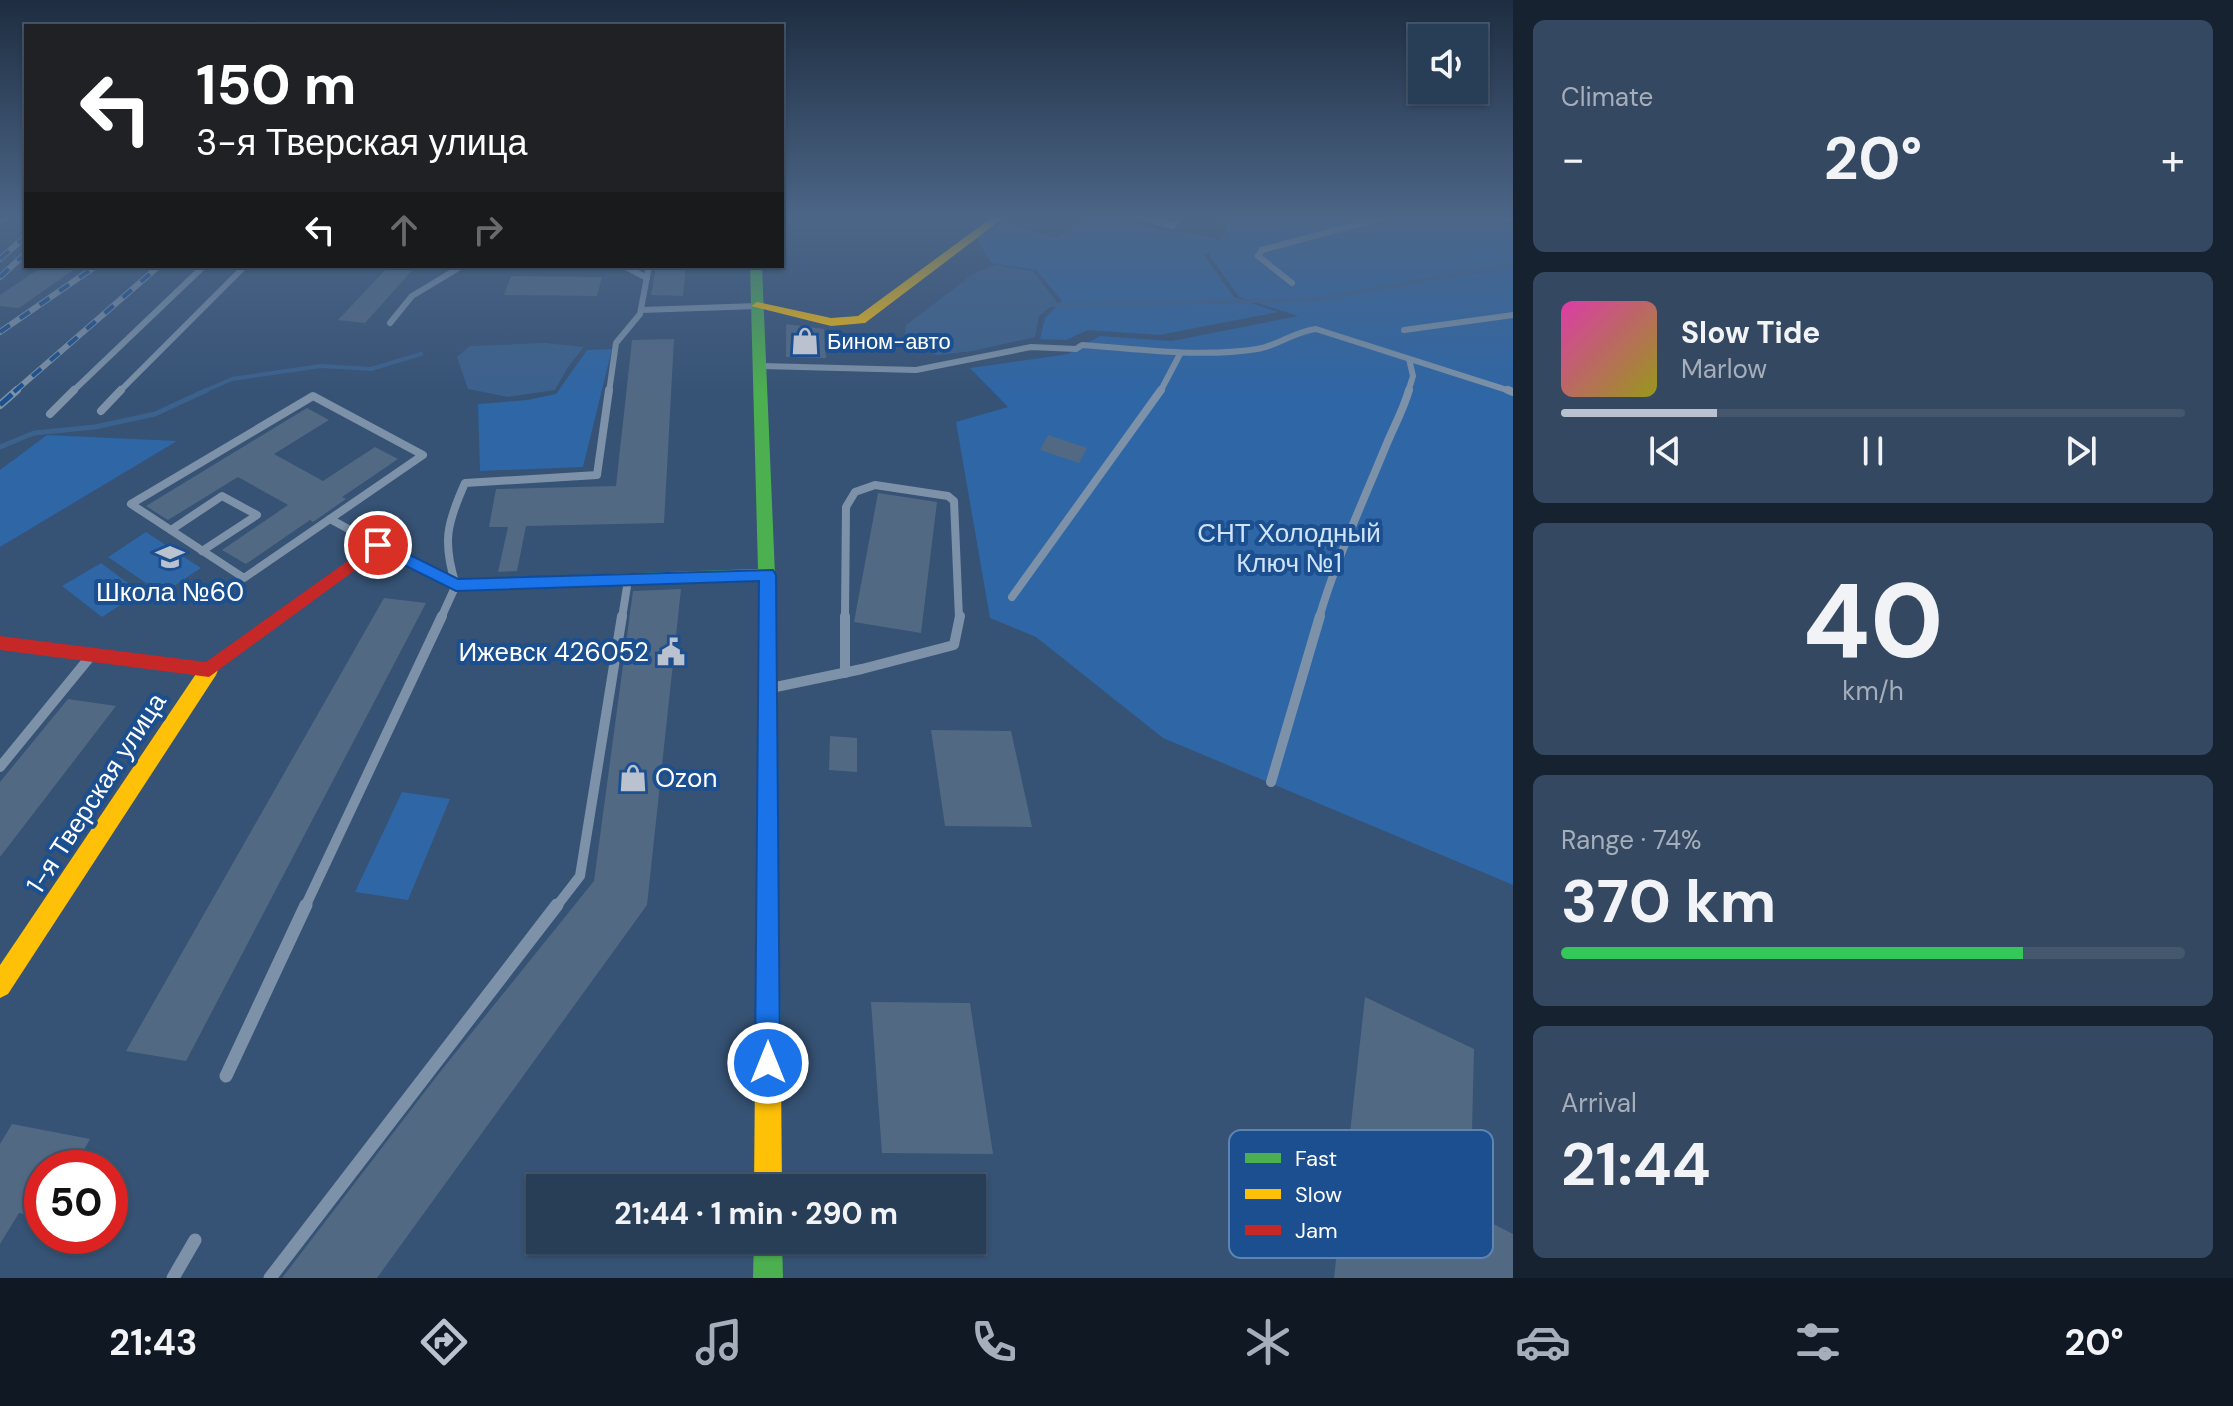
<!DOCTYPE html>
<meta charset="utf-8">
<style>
:root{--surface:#283e57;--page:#344961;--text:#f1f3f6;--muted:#a5aeba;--line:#44576d;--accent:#b9c2ce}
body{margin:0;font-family:"DM Sans",sans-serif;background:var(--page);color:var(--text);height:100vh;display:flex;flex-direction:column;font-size:30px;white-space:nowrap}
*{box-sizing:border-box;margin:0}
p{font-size:26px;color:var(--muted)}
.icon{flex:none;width:44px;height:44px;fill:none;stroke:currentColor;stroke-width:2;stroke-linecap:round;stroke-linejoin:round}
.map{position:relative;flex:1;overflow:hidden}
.panel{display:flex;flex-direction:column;gap:20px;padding:20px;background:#162230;width:720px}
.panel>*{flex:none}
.top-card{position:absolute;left:24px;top:24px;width:760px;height:244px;border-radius:0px;box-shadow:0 2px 6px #0004,0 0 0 2px var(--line);background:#202124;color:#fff;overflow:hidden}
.buttons{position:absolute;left:1408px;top:24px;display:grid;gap:16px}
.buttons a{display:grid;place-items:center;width:80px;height:80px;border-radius:0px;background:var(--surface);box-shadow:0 2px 6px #0004,0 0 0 2px var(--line);font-size:40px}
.speed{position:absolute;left:24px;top:1150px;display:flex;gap:16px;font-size:40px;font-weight:700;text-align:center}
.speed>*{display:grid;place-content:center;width:104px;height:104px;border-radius:50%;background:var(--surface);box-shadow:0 2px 6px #0004,0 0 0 2px var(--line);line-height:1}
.speed .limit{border:12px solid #d22;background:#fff;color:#111}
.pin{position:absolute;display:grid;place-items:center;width:68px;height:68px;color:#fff;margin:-34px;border:4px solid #fff;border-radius:50%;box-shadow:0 2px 8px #0007}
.me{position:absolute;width:88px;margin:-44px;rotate:0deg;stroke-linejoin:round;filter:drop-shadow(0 0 6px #0008)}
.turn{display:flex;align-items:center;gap:28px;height:168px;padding:0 40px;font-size:36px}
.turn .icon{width:104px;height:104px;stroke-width:2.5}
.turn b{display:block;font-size:56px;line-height:68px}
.lanes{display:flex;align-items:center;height:76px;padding:0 40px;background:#0003;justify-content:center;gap:40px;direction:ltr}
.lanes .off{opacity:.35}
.big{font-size:60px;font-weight:700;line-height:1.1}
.panel .tile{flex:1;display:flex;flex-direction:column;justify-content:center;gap:12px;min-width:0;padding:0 28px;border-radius:12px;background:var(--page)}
.panel .dial{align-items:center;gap:0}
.dial b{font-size:104px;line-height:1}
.song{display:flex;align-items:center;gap:24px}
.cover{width:96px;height:96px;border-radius:12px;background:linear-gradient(135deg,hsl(320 70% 55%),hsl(60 70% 35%))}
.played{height:8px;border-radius:4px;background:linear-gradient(90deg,var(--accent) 25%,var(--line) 25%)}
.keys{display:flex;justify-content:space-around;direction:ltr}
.heat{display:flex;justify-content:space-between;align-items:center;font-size:44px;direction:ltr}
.charge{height:12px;border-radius:6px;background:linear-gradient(90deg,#34c759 74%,var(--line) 0)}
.trip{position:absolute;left:526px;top:1174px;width:460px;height:80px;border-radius:0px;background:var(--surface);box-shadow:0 2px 6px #0004,0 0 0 2px var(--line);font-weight:700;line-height:80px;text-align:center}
.menu{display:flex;height:128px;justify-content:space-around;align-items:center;background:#101923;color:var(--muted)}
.menu .icon{width:56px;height:56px}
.menu .selected{color:var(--accent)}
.menu b{font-size:36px;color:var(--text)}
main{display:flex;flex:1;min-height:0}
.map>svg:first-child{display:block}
</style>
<main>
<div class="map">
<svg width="1513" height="1278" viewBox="0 0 1513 1278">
<rect width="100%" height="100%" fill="#365274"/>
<g fill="#2f66a5">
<path d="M1090,216c29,0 52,11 80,15 17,3 33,2 49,10l8,-11 -10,-14h296v669l-350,-147 -127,-101 -46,-19 -34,-196 52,-15 -38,-39 98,-14 32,-18 72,5 126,-25 -59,-19 -30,-42 2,-4 -7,4 30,42 44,15 -119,23 -71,-5 -22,10 -26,-1 5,-21 17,-17 -26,-31 -45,-7 -14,-25 24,-16 56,17z"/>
<polygon points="612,349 583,467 480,471 478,404 527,400 556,394 587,350"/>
<polygon points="47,435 177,441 0,547 0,470"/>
<polygon points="146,532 201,568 162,594 108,557"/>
<polygon points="101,563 140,592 102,617 62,586"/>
<polygon points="402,792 450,799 408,900 355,892"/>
</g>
<g fill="#3b618d">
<polygon points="996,265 1033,271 1057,302 1039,316 1035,337 973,351 937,355 906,344 905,326 973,274"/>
<polygon points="545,343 584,347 568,367 555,390 508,397 468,389 457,357 470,346"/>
</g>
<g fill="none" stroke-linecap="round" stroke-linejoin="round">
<g stroke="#3b618d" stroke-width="4">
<polyline points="1048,305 1311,300 1513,265"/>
<polyline points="202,392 232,379 321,366 371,369 421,354"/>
</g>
<polyline stroke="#3b618d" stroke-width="5" points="0,447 34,433 95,427 155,414 207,390"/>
</g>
<g fill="#526984">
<polygon points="43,266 79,266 19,308 0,306 0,295"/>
<polygon points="389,266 416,266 365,323 338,320"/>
<polygon points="656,266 686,266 683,296 651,295"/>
<polygon points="511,276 602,277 597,296 504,295"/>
<polygon points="786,324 824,329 826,358 786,357"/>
<polygon points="674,339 664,523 526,526 517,571 498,572 508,527 489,527 496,489 616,486 632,340"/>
<polygon points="307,408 329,420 274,454 323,481 375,447 398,459 342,497 346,499 313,522 310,520 246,564 222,550 288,505 238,477 168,520 146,506"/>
<polygon points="1048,435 1087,448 1079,463 1040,450"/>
<polygon points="878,493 937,502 921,633 854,622"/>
<polygon points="681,589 647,905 377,1278 282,1278 440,1072 594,881 633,591"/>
<polygon points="384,598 426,603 186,1061 126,1051"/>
<polygon points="68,699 116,706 0,857 0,782"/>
<polygon points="931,730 1011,731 1032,827 945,826"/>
<polygon points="830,736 857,738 857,772 829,770"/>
<polygon points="1365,997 1474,1049 1470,1212 1513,1234 1513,1278 1334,1278"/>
<polygon points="871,1002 970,1003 993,1154 882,1153"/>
<polygon points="12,1124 90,1139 74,1168 42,1168 42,1218 19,1213 0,1244 0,1144"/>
</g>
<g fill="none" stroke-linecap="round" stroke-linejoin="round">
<g stroke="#7d92a8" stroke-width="6">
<polyline points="1138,216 1172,226 1183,216"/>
<polyline points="1503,216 1513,221"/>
<polyline points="624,266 647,278"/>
<polyline points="1292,283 1258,256 1262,250 1388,216"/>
<polyline points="641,310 757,306"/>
<polyline points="390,323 412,296 462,266"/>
<polyline points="1404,330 1513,315"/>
<path d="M760,366l156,4 115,-23 45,2 6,-4c58,4 117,13 175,4 21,-3 38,-18 59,-20l197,63"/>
<polyline points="72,392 204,266"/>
<polyline points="119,392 245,266"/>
<polyline points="609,392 616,343 640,314 649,266"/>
<polyline points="1160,392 1180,354"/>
<polyline points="1408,392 1413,376 1409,359"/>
</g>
<g stroke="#7d92a8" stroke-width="8">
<polyline points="1508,390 1513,392"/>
<polygon points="313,396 423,455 244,578 131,504"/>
<polyline points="101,411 121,390"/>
<polyline points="50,414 74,390"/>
<polyline points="330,519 378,545"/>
<polyline points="171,530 222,496 257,515 202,551"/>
<polyline points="1012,597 1161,390"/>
<path d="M441,618l15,-33c-14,-43 -9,-62 9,-102l132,-8 12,-85"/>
<polyline points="622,618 628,580"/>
<polyline points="845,618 846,507 855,492 875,485 948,496 954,501 959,618"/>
<path d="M1319,618c17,-58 43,-114 66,-170 8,-20 18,-37 24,-58"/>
</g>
<g stroke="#7d92a8" stroke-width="10">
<polyline points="845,673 845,616"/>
<polyline points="771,688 862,669 954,645 960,616"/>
<polyline points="0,767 90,657"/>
<polyline points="1271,782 1320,616"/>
<polyline points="305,907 442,616"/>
<polyline points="556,907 580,876 622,616"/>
</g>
<g stroke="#7d92a8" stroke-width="13">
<polyline points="226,1076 306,905"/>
<polyline points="173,1278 195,1240"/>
<polyline points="270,1278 557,905"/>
</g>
<polygon fill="#7d92a8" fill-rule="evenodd" points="12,216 0,226 1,216"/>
<g fill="#4caf50" fill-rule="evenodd">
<polygon points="750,266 762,266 775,575 781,1076 777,1085 768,1089 759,1085 755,1076 759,581 456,591 379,553 352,570 344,564 378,539 458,579 758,569"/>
<polygon points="754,1240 782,1240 783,1278 753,1278"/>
</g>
<g fill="#ffc107" fill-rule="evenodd">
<polygon points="994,216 1006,216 865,323 831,326 751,306 757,302 831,318 858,316"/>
<polygon points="209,663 216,665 218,670 216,675 8,994 0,998 0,965 202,665"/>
<polygon points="768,1063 777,1067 781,1076 782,1188 754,1188 755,1076 759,1067"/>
</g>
<polygon fill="#c62828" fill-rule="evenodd" points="352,558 358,560 360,564 358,568 209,677 0,650 0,636 206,662"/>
<defs>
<g id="rail-far1">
<polyline points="0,259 26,236"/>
<polyline points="0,277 26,253"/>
<polyline points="0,332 96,266"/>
<polyline points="14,392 159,266"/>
</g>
<polyline id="rail" points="0,405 17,390"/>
</defs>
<use href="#rail-far1" stroke="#7e92a7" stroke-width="6"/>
<use href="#rail" stroke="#7e92a7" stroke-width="8"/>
<use href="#rail-far1" stroke="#1b4f8f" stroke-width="4" stroke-dasharray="12" stroke-linecap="butt"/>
<use href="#rail" stroke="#1b4f8f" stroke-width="5" stroke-dasharray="16" stroke-linecap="butt"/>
</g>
<linearGradient id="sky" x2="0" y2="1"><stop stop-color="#1e2d40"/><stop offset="0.55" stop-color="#4c6688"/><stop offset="1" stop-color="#4c6688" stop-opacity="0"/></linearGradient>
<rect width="1513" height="395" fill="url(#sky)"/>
<polygon fill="#1a73e8" stroke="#114b97" stroke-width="2" points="378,539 458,579 773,570 776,575 780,1063 777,1072 768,1076 759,1072 755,1063 759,581 456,591 372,549 370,545 372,541"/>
<defs>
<symbol id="shop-bare" viewBox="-9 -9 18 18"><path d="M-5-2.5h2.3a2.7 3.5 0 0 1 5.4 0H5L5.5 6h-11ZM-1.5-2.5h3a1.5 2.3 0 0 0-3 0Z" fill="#b9c2ce" stroke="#1b4f8f" stroke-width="2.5" paint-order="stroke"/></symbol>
<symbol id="school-bare" viewBox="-9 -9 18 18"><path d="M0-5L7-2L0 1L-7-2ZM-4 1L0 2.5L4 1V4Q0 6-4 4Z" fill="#b9c2ce" stroke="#1b4f8f" stroke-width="2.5" paint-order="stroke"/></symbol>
<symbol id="civic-bare" viewBox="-9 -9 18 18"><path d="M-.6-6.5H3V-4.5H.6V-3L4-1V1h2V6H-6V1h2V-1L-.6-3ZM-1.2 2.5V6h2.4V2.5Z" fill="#b9c2ce" stroke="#1b4f8f" stroke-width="2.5" paint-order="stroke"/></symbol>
</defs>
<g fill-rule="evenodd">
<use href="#shop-bare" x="785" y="321" width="40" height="40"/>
<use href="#school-bare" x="150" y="537" width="40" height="40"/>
<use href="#civic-bare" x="651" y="632" width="40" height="40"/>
<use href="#shop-bare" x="613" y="758" width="40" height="40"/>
</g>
<g text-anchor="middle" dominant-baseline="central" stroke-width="8" stroke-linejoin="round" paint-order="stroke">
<g font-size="22" fill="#fff" stroke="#1b4f8f" text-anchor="start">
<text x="827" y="341">Бином-авто</text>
</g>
<g font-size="26" fill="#cfe3fa" stroke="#1b4f8f">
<text x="1289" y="533">СНТ Холодный<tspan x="1289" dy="30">Ключ №1</tspan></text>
</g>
<g font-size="26" fill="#fff" stroke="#1b4f8f">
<text x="170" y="592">Школа №60</text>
<text x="649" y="652" text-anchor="end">Ижевск 426052</text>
<text x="655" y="778" text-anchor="start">Ozon</text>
</g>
<g font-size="26" fill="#fff" stroke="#1b4f8f">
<text transform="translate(96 793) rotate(-57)">1-я Тверская улица</text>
</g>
</g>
<rect x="1229" y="1130" width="264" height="128" rx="12" fill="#1b4f8f" stroke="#5f84b1" stroke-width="2"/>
<rect x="1245" y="1153" width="36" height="10" fill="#4caf50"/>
<rect x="1245" y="1189" width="36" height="10" fill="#ffc107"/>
<rect x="1245" y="1225" width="36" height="10" fill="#c62828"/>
<g font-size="22" fill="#fff">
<text x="1295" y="1166">Fast</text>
<text x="1295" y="1202">Slow</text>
<text x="1295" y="1238">Jam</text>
</g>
</svg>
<div class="buttons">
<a><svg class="icon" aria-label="sound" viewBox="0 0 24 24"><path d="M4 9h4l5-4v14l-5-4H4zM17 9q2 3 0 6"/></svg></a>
</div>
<div class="speed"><div class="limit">50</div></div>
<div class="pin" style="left:378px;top:545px;background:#d93025"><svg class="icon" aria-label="arrive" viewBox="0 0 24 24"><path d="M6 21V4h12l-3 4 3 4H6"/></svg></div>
<svg class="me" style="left:768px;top:1063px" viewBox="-20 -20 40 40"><circle r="17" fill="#1a73e8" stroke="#fff" stroke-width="3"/><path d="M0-11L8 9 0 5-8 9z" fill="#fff"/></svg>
<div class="trip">21:44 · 1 min · 290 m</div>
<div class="top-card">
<div class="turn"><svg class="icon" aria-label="left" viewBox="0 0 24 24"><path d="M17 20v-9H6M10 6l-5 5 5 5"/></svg><div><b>150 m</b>3-я Тверская улица</div></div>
<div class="lanes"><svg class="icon" aria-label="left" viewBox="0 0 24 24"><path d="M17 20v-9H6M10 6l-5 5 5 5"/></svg><svg class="icon off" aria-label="ahead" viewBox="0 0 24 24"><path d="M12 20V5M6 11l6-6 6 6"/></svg><svg class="icon off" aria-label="right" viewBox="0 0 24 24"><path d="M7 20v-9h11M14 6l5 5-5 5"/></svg></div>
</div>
</div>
<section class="panel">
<div class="tile"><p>Climate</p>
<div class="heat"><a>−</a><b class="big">20°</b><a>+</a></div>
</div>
<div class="tile">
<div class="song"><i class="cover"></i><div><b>Slow Tide</b><p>Marlow</p></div></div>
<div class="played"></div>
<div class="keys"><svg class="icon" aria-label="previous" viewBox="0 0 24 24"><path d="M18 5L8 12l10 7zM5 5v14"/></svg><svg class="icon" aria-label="pause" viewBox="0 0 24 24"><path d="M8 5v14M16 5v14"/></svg><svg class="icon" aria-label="next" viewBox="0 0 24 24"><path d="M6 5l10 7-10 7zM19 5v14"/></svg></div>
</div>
<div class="tile dial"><b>40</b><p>km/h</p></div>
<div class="tile"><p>Range · 74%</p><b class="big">370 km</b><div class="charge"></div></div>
<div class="tile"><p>Arrival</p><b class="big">21:44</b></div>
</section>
</main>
<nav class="menu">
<b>21:43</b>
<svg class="icon selected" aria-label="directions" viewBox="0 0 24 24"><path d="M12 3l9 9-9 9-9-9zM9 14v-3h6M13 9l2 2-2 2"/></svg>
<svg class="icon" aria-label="music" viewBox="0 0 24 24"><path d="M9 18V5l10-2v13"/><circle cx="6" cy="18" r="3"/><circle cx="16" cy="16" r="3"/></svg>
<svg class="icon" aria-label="phone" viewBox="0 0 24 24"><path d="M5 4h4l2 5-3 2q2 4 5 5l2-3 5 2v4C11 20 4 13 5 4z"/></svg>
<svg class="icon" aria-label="climate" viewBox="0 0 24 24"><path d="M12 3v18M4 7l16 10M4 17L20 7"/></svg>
<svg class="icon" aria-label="car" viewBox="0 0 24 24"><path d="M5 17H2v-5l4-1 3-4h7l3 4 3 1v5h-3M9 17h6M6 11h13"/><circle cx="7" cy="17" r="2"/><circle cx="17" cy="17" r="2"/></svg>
<svg class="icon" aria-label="filters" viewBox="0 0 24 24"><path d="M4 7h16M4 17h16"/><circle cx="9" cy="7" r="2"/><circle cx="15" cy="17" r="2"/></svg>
<b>20°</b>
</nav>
